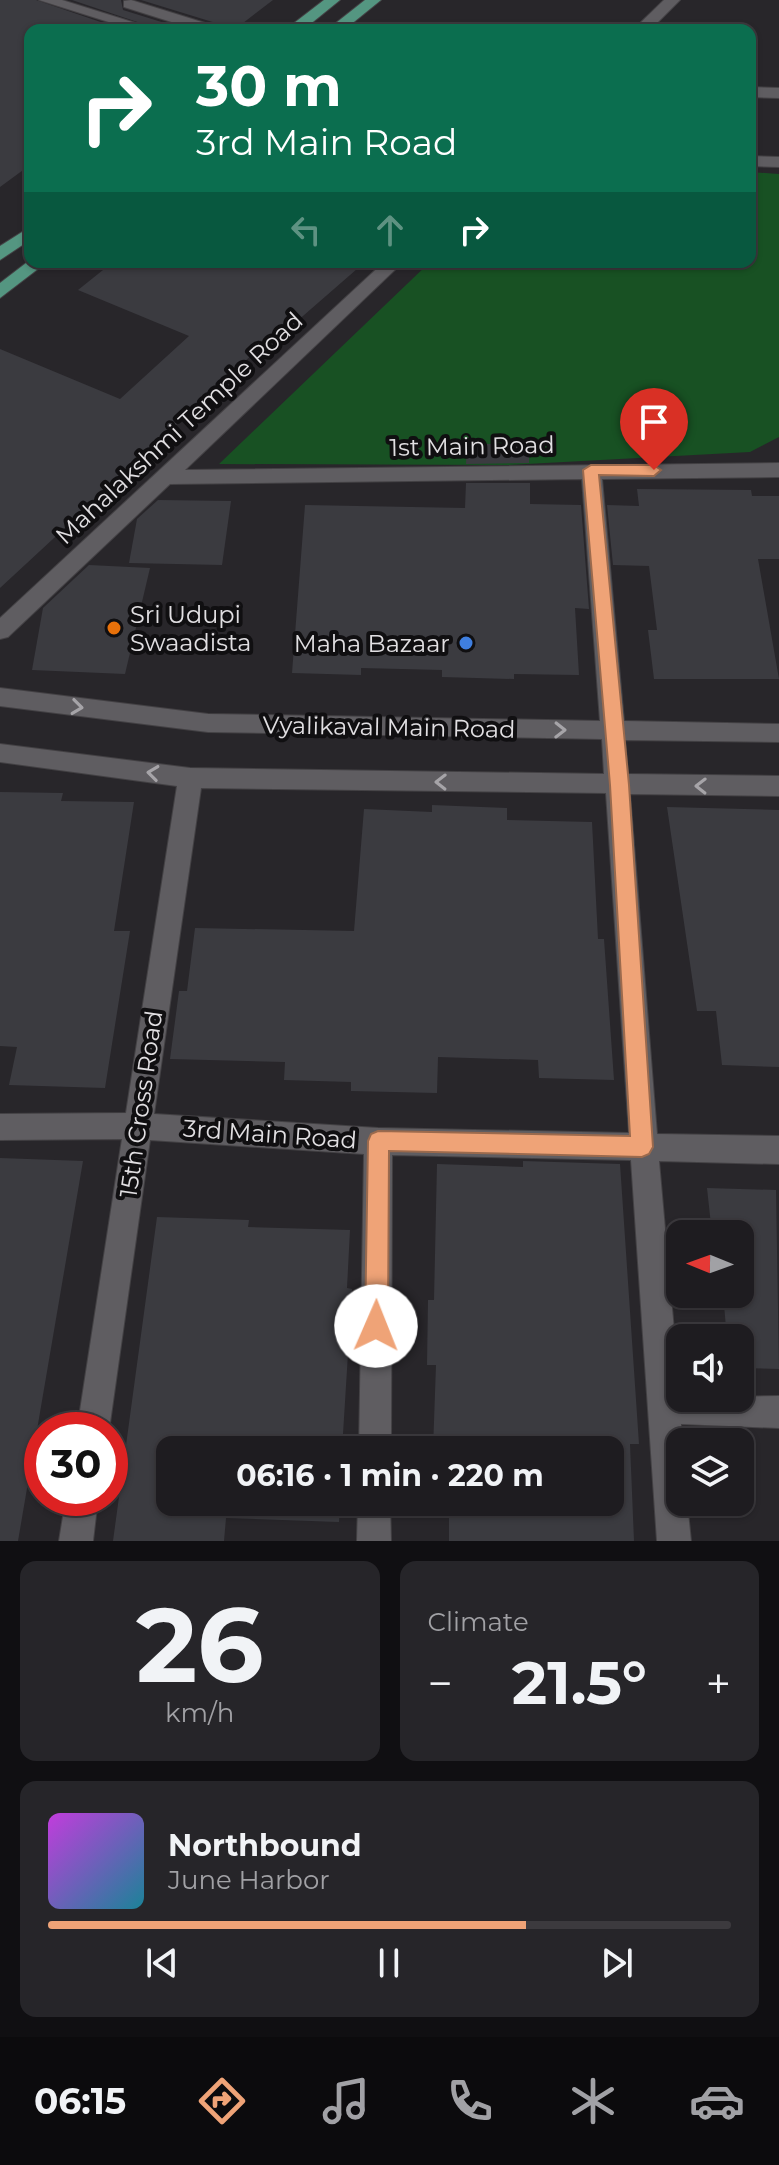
<!DOCTYPE html>
<meta charset="utf-8">
<style>
:root{--surface:#1e1c20;--page:#262529;--text:#f1f3f6;--muted:#a1a1a5;--line:#3c3a3e;--accent:#efa377}
body{margin:0;font-family:Montserrat,sans-serif;background:var(--page);color:var(--text);height:100vh;display:flex;flex-direction:column;font-size:30px;white-space:nowrap}
*{box-sizing:border-box;margin:0}
p{font-size:26px;color:var(--muted)}
.icon{flex:none;width:44px;height:44px;fill:none;stroke:currentColor;stroke-width:2;stroke-linecap:round;stroke-linejoin:round}
.map{position:relative;height:1541px;overflow:hidden}
.details{display:flex;flex-direction:column;gap:20px;padding:20px;background:#100f12;flex:1}
.details>*{flex:none}
.guide{position:absolute;left:24px;top:24px;width:732px;height:244px;border-radius:16px;box-shadow:0 2px 6px #0004,0 0 0 2px var(--line);background:#0b6e4f;color:#fff;overflow:hidden}
.needle{width:52px;rotate:271deg}
.fabs{position:absolute;left:666px;top:1220px;display:grid;gap:16px}
.fabs a{display:grid;place-items:center;width:88px;height:88px;border-radius:16px;background:var(--surface);box-shadow:0 2px 6px #0004,0 0 0 2px var(--line);font-size:40px}
.speed{position:absolute;left:24px;top:1412px;display:flex;gap:16px;font-size:40px;font-weight:700;text-align:center}
.speed>*{display:grid;place-content:center;width:104px;height:104px;border-radius:50%;background:var(--surface);box-shadow:0 2px 6px #0004,0 0 0 2px var(--line);line-height:1}
.speed .limit{border:12px solid #d22;background:#fff;color:#111}
.pin{position:absolute;display:grid;place-items:center;width:68px;height:68px;color:#fff;margin:-82px -34px;border-radius:50% 50% 50% 0;rotate:-45deg;box-shadow:0 0 8px #0007}
.pin .icon{rotate:45deg}
.me{position:absolute;width:88px;margin:-44px;rotate:1deg;stroke-linejoin:round;filter:drop-shadow(0 0 6px #0008)}
.turn{display:flex;align-items:center;gap:28px;height:168px;padding:0 40px;font-size:36px}
.turn .icon{width:104px;height:104px;stroke-width:2.5}
.turn b{display:block;font-size:56px;line-height:68px}
.lanes{display:flex;align-items:center;height:76px;padding:0 40px;background:#0003;justify-content:center;gap:40px;direction:ltr}
.lanes .off{opacity:.35}
.big{font-size:60px;font-weight:700;line-height:1.1}
.details .card{flex:1;display:flex;flex-direction:column;justify-content:center;gap:12px;min-width:0;padding:0 28px;border-radius:16px;background:var(--page)}
.details .dial{align-items:center;gap:0}
.dial b{font-size:104px;line-height:1}
.song{display:flex;align-items:center;gap:24px}
.cover{width:96px;height:96px;border-radius:12px;background:linear-gradient(135deg,hsl(290 70% 55%),hsl(190 70% 35%))}
.played{height:8px;border-radius:4px;background:linear-gradient(90deg,var(--accent) 70%,var(--line) 70%)}
.keys{display:flex;justify-content:space-around;direction:ltr}
.heat{display:flex;justify-content:space-between;align-items:center;font-size:44px;direction:ltr}
.details .tiles{flex:1;display:grid;gap:20px;grid-template-columns:1fr 1fr}
.card:last-child{grid-column:span 2}
.trip{position:absolute;left:156px;top:1436px;width:468px;height:80px;border-radius:16px;background:var(--surface);box-shadow:0 2px 6px #0004,0 0 0 2px var(--line);font-weight:700;line-height:80px;text-align:center}
.dock{display:flex;height:128px;justify-content:space-around;align-items:center;background:#0c0b0d;color:var(--muted)}
.dock .icon{width:56px;height:56px}
.dock .on{color:var(--accent)}
.dock b{font-size:36px;color:var(--text)}
.map>svg:first-child{display:block}
</style>
<div class="map">
<svg width="779" height="1541" viewBox="0 0 779 1541">
<rect width="100%" height="100%" fill="#28262a"/>
<polygon fill="#185123" points="750,172 779,174 779,437 750,452 508,465 219,464 430,262 750,262"/>
<g fill="#3b3b40">
<polygon points="0,0 36,0 124,30 30,30 30,165 0,187"/>
<polygon points="72,0 121,0 123,10 187,30 161,30"/>
<polygon points="141,0 273,0 234,30 224,30 219,24"/>
<polygon points="113,262 365,262 288,329 282,327 0,588 0,349 120,399 189,336 78,290"/>
<polygon points="467,444 529,444 529,463 466,464"/>
<polygon points="466,483 530,483 530,504 581,505 589,609 575,608 579,675 514,674 514,679 442,677 442,670 361,668 361,675 292,673 305,505 465,508"/>
<polygon points="637,489 751,490 752,496 779,496 779,559 758,559 779,679 654,679 648,630 657,630 649,566 613,565 607,505 639,506"/>
<polygon points="158,500 231,501 222,565 129,563 137,519"/>
<polygon points="89,565 150,568 125,674 32,670 43,608"/>
<polygon points="0,792 63,793 61,801 134,802 114,931 130,931 105,1088 9,1085 17,1047 0,1046"/>
<polygon points="432,805 507,808 507,820 592,822 598,939 604,939 614,1080 539,1078 538,1060 438,1057 437,1093 351,1091 351,1082 284,1080 285,1062 170,1059 179,991 187,991 195,928 354,931 364,809 432,812"/>
<polygon points="667,807 779,810 779,1067 722,1065 716,1011 697,1011"/>
<polygon points="0,1158 83,1161 18,1541 0,1541"/>
<polygon points="523,1161 620,1164 639,1444 630,1444 634,1541 449,1541 449,1515 432,1514 432,1502 610,1502 610,1450 433,1450 436,1365 427,1365 428,1300 434,1300 437,1164 523,1167"/>
<polygon points="707,1188 776,1190 779,1369 740,1368 740,1338 727,1338 723,1294 740,1294 740,1234 712,1234"/>
<polygon points="157,1217 249,1220 248,1227 350,1230 347,1288 352,1289 342,1450 170,1450 170,1502 340,1502 339,1522 226,1518 224,1541 113,1541"/>
</g>
<g fill="none" stroke-linecap="round" stroke-linejoin="round">
<defs>
<g id="minor">
<polygon points="39,0 62,0 158,30 134,30"/>
<polygon points="131,0 218,27 221,30 197,30 124,7 124,1"/>
<polygon points="664,0 680,0 650,30 633,30"/>
<polygon points="750,87 779,88 779,98 750,97"/>
<polygon points="750,156 779,157 779,167 750,166"/>
<path d="M384,262h19l-218,208 594,-7v14l-177,2 22,242 155,3v18l-154,-2 3,34 151,2v20l-149,-2 27,340 122,2v28l-120,-3 21,237 99,-2v32l-98,-4 -1,78h7l4,39h-34l-26,-381 -239,-5 -1,295h-32l5,-296 -214,-14 -41,290h-32l45,-291 -122,1v-26l126,-1 51,-327 -177,-24v-18l190,24 414,6 -2,-35 -394,-7 -208,-26v-18l208,26 392,7 -18,-242 -412,5 -162,153 -8,2v-21zM201,788l405,5 23,340 -251,-5 -224,-14z"/>
<polygon points="66,1498 98,1498 93,1541 59,1541"/>
<polygon points="358,1502 390,1502 391,1541 357,1541"/>
</g>
<g id="major">
<polygon points="324,0 340,0 303,30 285,30"/>
<polygon points="365,0 381,0 344,30 327,30"/>
<polygon points="30,227 30,240 0,260 0,246"/>
<polygon points="30,260 47,262 0,298 0,283"/>
</g>
</defs>
<use href="#minor" stroke="#434144" stroke-width="2"/>
<use href="#major" stroke="#434144" stroke-width="2"/>
<use href="#minor" fill="#5f5d61" fill-rule="evenodd"/>
<use href="#major" fill="#549681" fill-rule="evenodd"/>
</g>
<defs><path id="oneway-chevron" d="M-2-3.5L2.5 0L-2 3.5" fill="none" stroke-width="1.6" stroke-linecap="round" stroke-linejoin="round" transform="scale(2)"/></defs>
<g stroke="#a6a4a8">
<use href="#oneway-chevron" transform="translate(77 707) rotate(7)"/>
<use href="#oneway-chevron" transform="translate(560 730) rotate(1)"/>
<use href="#oneway-chevron" transform="translate(153 773) rotate(-173)"/>
<use href="#oneway-chevron" transform="translate(441 782) rotate(-179)"/>
<use href="#oneway-chevron" transform="translate(701 786) rotate(-179)"/>
</g>
<polygon fill="#efa377" stroke="#9b6a4d" stroke-width="2" points="591,465 654,465 661,470 654,476 599,475 629,785 653,1147 649,1154 642,1157 389,1151 388,1326 384,1335 376,1338 368,1335 365,1326 368,1141 371,1134 378,1131 630,1136 610,785 583,470"/>
<circle fill="#e8710a" stroke="#100f11" stroke-width="3" cx="114" cy="628" r="8"/>
<circle fill="#3f7fe0" stroke="#100f11" stroke-width="3" cx="466" cy="643" r="8"/>
<g text-anchor="middle" dominant-baseline="central" stroke-width="8" stroke-linejoin="round" paint-order="stroke">
<g font-size="24" fill="#e1dfe2" stroke="#100f11">
<text transform="translate(179 428) rotate(-43)">Mahalakshmi Temple Road</text>
<text transform="translate(472 446) rotate(-1)">1st Main Road</text>
<text transform="translate(389 727) rotate(1)">Vyalikaval Main Road</text>
<text transform="translate(141 1104) rotate(-82)">15th Cross Road</text>
<text transform="translate(270 1134) rotate(4)">3rd Main Road</text>
</g>
<g font-size="24" fill="#e1dfe2" stroke="#100f11" text-anchor="start">
<text x="130" y="614">Sri Udupi<tspan x="130" dy="28">Swaadista</tspan></text>
<text x="450" y="643" text-anchor="end">Maha Bazaar</text>
</g>
</g>
</svg>
<div class="fabs">
<a><svg class="needle" viewBox="-14 -14 28 28"><path d="M0-13l5 13h-10z" fill="#e53935"/><path d="M0 13l5-13h-10z" fill="#a1a1a5"/></svg></a>
<a><svg class="icon" aria-label="sound" viewBox="0 0 24 24"><path d="M4 9h4l5-4v14l-5-4H4zM17 9q2 3 0 6"/></svg></a>
<a><svg class="icon" aria-label="layers" viewBox="0 0 24 24"><path d="M12 4l9 5-9 5-9-5zM3 14l9 5 9-5"/></svg></a>
</div>
<div class="speed"><div class="limit">30</div></div>
<div class="pin" style="left:654px;top:470px;background:#d93025"><svg class="icon" aria-label="arrive" viewBox="0 0 24 24"><path d="M6 21V4h12l-3 4 3 4H6"/></svg></div>
<svg class="me" style="left:376px;top:1326px" viewBox="-20 -20 40 40"><circle r="19" fill="#fff"/><path d="M0-13L10 11 0 6-10 11z" fill="#efa377"/></svg>
<div class="trip">06:16 · 1 min · 220 m</div>
<div class="guide">
<div class="turn"><svg class="icon" aria-label="right" viewBox="0 0 24 24"><path d="M7 20v-9h11M14 6l5 5-5 5"/></svg><div><b>30 m</b>3rd Main Road</div></div>
<div class="lanes"><svg class="icon off" aria-label="left" viewBox="0 0 24 24"><path d="M17 20v-9H6M10 6l-5 5 5 5"/></svg><svg class="icon off" aria-label="ahead" viewBox="0 0 24 24"><path d="M12 20V5M6 11l6-6 6 6"/></svg><svg class="icon" aria-label="right" viewBox="0 0 24 24"><path d="M7 20v-9h11M14 6l5 5-5 5"/></svg></div>
</div>
</div>
<section class="details">
<div class="tiles">
<div class="card dial"><b>26</b><p>km/h</p></div>
<div class="card"><p>Climate</p>
<div class="heat"><a>−</a><b class="big">21.5°</b><a>+</a></div>
</div>
<div class="card">
<div class="song"><i class="cover"></i><div><b>Northbound</b><p>June Harbor</p></div></div>
<div class="played"></div>
<div class="keys"><svg class="icon" aria-label="previous" viewBox="0 0 24 24"><path d="M18 5L8 12l10 7zM5 5v14"/></svg><svg class="icon" aria-label="pause" viewBox="0 0 24 24"><path d="M8 5v14M16 5v14"/></svg><svg class="icon" aria-label="next" viewBox="0 0 24 24"><path d="M6 5l10 7-10 7zM19 5v14"/></svg></div>
</div>
</div>
</section>
<nav class="dock">
<b>06:15</b>
<svg class="icon on" aria-label="directions" viewBox="0 0 24 24"><path d="M12 3l9 9-9 9-9-9zM9 14v-3h6M13 9l2 2-2 2"/></svg>
<svg class="icon" aria-label="music" viewBox="0 0 24 24"><path d="M9 18V5l10-2v13"/><circle cx="6" cy="18" r="3"/><circle cx="16" cy="16" r="3"/></svg>
<svg class="icon" aria-label="phone" viewBox="0 0 24 24"><path d="M5 4h4l2 5-3 2q2 4 5 5l2-3 5 2v4C11 20 4 13 5 4z"/></svg>
<svg class="icon" aria-label="climate" viewBox="0 0 24 24"><path d="M12 3v18M4 7l16 10M4 17L20 7"/></svg>
<svg class="icon" aria-label="car" viewBox="0 0 24 24"><path d="M5 17H2v-5l4-1 3-4h7l3 4 3 1v5h-3M9 17h6M6 11h13"/><circle cx="7" cy="17" r="2"/><circle cx="17" cy="17" r="2"/></svg>
</nav>
